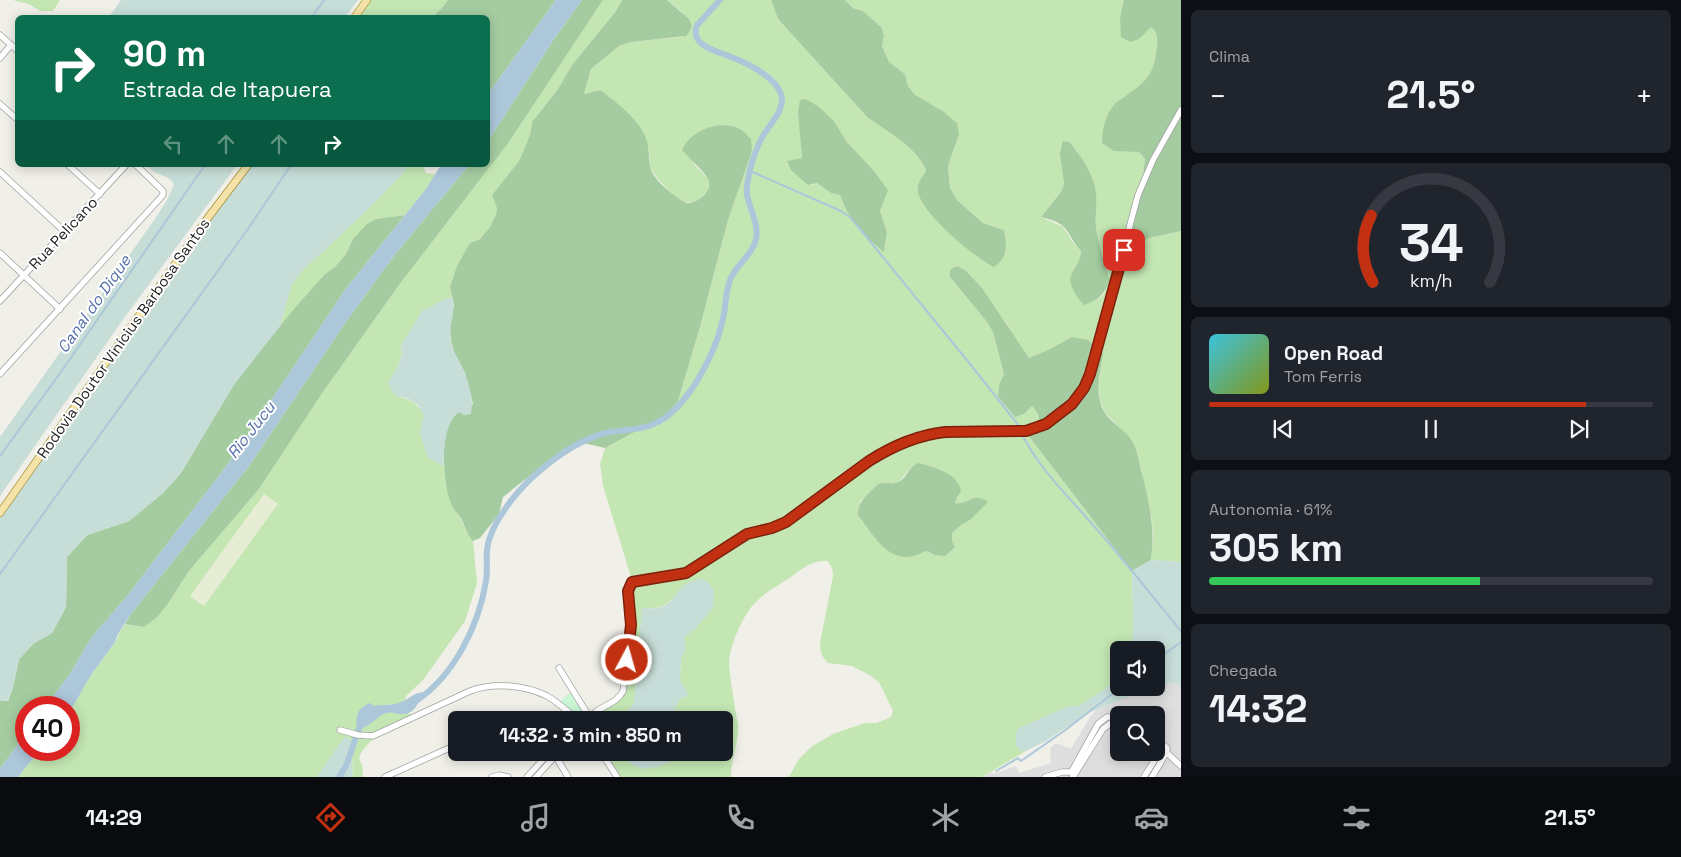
<!DOCTYPE html>
<html lang="pt">
<meta charset="utf-8">
<style>
:root{--surface:#171b24;--page:#20242c;--text:#f1f3f6;--muted:#9ea1a6;--line:#363941;--accent:#c13111}
body{margin:0;font-family:"Space Grotesk",sans-serif;background:var(--page);color:var(--text);height:100vh;display:flex;flex-direction:column;font-size:19px;white-space:nowrap}
*{box-sizing:border-box;margin:0}
p{font-size:16px;color:var(--muted)}
.icon{flex:none;width:28px;height:28px;fill:none;stroke:currentColor;stroke-width:2;stroke-linecap:round;stroke-linejoin:round}
.map{position:relative;flex:1;overflow:hidden}
.drawer{display:flex;flex-direction:column;gap:10px;padding:10px;background:#0d0f14;width:500px}
.drawer>*{flex:none}
.guide{position:absolute;left:15px;top:15px;width:475px;height:152px;border-radius:8px;box-shadow:0 2px 12px #0003;background:#0b6e4f;color:#fff;overflow:hidden}
.fabs{position:absolute;left:1110px;top:641px;display:grid;gap:10px}
.fabs a{display:grid;place-items:center;width:55px;height:55px;border-radius:8px;background:var(--surface);box-shadow:0 2px 12px #0003;font-size:25px}
.speed{position:absolute;left:15px;top:696px;display:flex;gap:10px;font-size:25px;font-weight:700;text-align:center}
.speed>*{display:grid;place-content:center;width:65px;height:65px;border-radius:50%;background:var(--surface);box-shadow:0 2px 12px #0003;line-height:1}
.speed .limit{border:8px solid #d22;background:#fff;color:#111}
.pin{position:absolute;display:grid;place-items:center;width:42px;height:42px;color:#fff;margin:-21px;border-radius:10px;box-shadow:0 2px 8px #0006}
.me{position:absolute;width:55px;margin:-28px;rotate:6deg;stroke-linejoin:round;filter:drop-shadow(0 0 4px #0008)}
.turn{display:flex;align-items:center;gap:18px;height:105px;padding:0 25px;font-size:22px}
.turn .icon{width:65px;height:65px;stroke-width:2.5}
.turn b{display:block;font-size:35px;line-height:42px}
.lanes{display:flex;align-items:center;height:48px;padding:0 25px;background:#0003;justify-content:center;gap:25px;direction:ltr}
.lanes .off{opacity:.35}
.big{font-size:38px;font-weight:700;line-height:1.1}
.drawer .tile{flex:1;display:flex;flex-direction:column;justify-content:center;gap:8px;min-width:0;padding:0 18px;border-radius:8px;background:var(--page)}
.drawer .dial{align-items:center;gap:0}
.dial svg{height:130px;overflow:visible;fill:none;stroke:var(--line);stroke-width:7;stroke-linecap:round;text-anchor:middle}
.dial text{fill:var(--text);stroke:none}
.song{display:flex;align-items:center;gap:15px}
.cover{width:60px;height:60px;border-radius:8px;background:linear-gradient(135deg,hsl(190 70% 55%),hsl(70 70% 35%))}
.played{height:5px;border-radius:2px;background:linear-gradient(90deg,var(--accent) 85%,var(--line) 85%)}
.keys{display:flex;justify-content:space-around;direction:ltr}
.heat{display:flex;justify-content:space-between;align-items:center;font-size:28px;direction:ltr}
.charge{height:8px;border-radius:4px;background:linear-gradient(90deg,#34c759 61%,var(--line) 0)}
.trip{position:absolute;left:448px;top:711px;width:285px;height:50px;border-radius:8px;background:var(--surface);box-shadow:0 2px 12px #0003;font-weight:700;line-height:50px;text-align:center}
.tabs{display:flex;height:80px;justify-content:space-around;align-items:center;background:#090b0e;color:var(--muted)}
.tabs .icon{width:35px;height:35px}
.tabs .on{color:var(--accent)}
.tabs b{font-size:22px;color:var(--text)}
main{display:flex;flex:1;min-height:0}
.map>svg:first-child{display:block}
</style>
<main>
<div class="map">
<svg width="1181" height="777" viewBox="0 0 1181 777">
<rect width="100%" height="100%" fill="#f0efe8"/>
<path fill="#dfdede" fill-rule="evenodd" d="M1168,683h6l7,4v90h-199l10,-5 1,2 23,-8 3,7 32,-10 -1,-12 1,-4 4,-3h4l12,5 19,-32 6,-7 39,-16zM1119,715h37v37h-37z"/>
<polygon fill="#e7edd5" points="264,493 279,504 205,607 190,596"/>
<g fill="#c3e6b3" fill-rule="evenodd">
<polygon points="13,0 60,0 53,11 40,11 29,4"/>
<polygon points="370,0 448,0 441,9 431,17 357,18"/>
<path d="M603,0h19l-6,11 -44,54 -14,24 -26,33 -2,13 -11,26 -27,34c2,4 4,8 5,12 2,12 -12,31 -23,34l-24,46 2,10c-18,5 -40,33 -51,48 4,12 -7,28 -13,38l11,14c12,2 19,7 25,18l-4,18 9,25 15,8 2,20 5,17 22,38 4,42 -12,38 -42,59 -17,16 -1,4c-5,3 -11,6 -16,4l-32,10v15c6,-3 26,-16 32,-17 7,-1 12,3 19,0l7,7c-21,9 -47,16 -56,39l3,7 1,12h-10l-2,-36 -34,36h-299l22,-27h29v-37l1,-3 21,-35 26,-36 2,-6 6,-9 19,3 23,-22 22,-34 70,-82 64,-97 76,-107 110,-143zM264,494l14,10 -74,102 -14,-10z"/>
<path d="M667,0h104l7,19 90,99c18,12 52,32 58,53l-8,14 35,51 33,27 18,-33 -21,-7 -26,-23 -7,-12 -2,-22 7,-20 -47,-60 -3,-12 -16,-12 -7,-16 2,-10 -2,-8 -19,-17 -10,-3 -8,-8h279l-4,17 19,22 11,-13c14,12 6,42 -4,55 -6,8 -19,14 -28,20l21,51 6,7 -4,33 -14,66 11,-14 11,-6 32,-7v331l-30,-2 2,-21 -1,-20 -15,-67 -6,-13 -26,-26 -5,-13 -1,-13 1,-14 -28,-36 -24,13 -19,8 -15,-21 -9,-16 -55,-51v7l37,45 6,10 11,42 -5,10 -1,13 17,20 9,-3 8,-8 6,8 2,9 -2,5 -10,7 104,136 2,77 -2,2h-13v22l-7,12 -33,22 -12,1 -48,21 2,23h5l-44,26h-193l10,-18 12,-12 22,-13 32,-11h12l14,-6 2,-6 -14,-29 -8,-6 -19,-10 -24,-3c-6,-6 -8,-11 -8,-20l13,-67 -1,-8 -4,-7c-16,-2 -27,9 -40,18 -12,7 -25,15 -34,25 -11,11 -25,43 -25,59 1,15 4,31 6,46 1,5 2,10 3,15 1,18 -7,35 -7,53h-111l-16,-24h19l4,6 32,7 27,-13 38,-1v-32h-33l-4,-4 -12,-4 -1,-2 5,-10 5,-2 4,-5 -8,-12 1,-23 5,-9 -2,-12 11,-8 9,-12 -13,-36c-12,7 -19,22 -28,25 -6,3 -14,2 -21,2l-8,95 -11,12 -2,5h-29l1,-4 32,-24 3,-12 7,-77 -4,-26 -28,-91 -3,-22 5,-16 61,-33 12,-14 22,-74 28,-107 24,-69 -27,-26 -6,1 -18,5 -7,33 15,16 1,6 -3,6 -8,7 -6,3h-9l-12,-8 -15,-16 -7,-11 -1,-17 -17,-33 -31,-27 -17,4 7,-25 28,-23 12,-4 49,-5c7,-1 10,-5 12,-11l-10,-14zM834,121l12,20 28,30 13,19 -7,21 7,21 -3,19c-21,-15 -35,-31 -44,-56l-9,-2 -14,-10 -6,2 -9,-27 -2,-33zM1076,149l8,15 11,27 1,36 3,18 11,36 -7,14 -5,4 -27,-24c6,-8 9,-14 10,-24l-7,-7 -11,-17 -22,-10 20,-25 3,-8 -1,-10zM919,463l16,5 26,24 -4,5 -2,6 8,1 8,-5 -1,21 -9,5 -9,8v8l3,6 -20,8 -8,-4 -5,2 -45,-13 -13,-18 -4,-20c9,-8 25,-20 37,-19 9,-7 12,-17 22,-20z"/>
<polygon points="406,165 423,165 426,173 436,174 426,189 405,215 376,219 353,239 346,254 335,267 324,275 280,326 292,284 302,271 364,213 403,173"/>
</g>
<g fill="#a5cca0">
<polygon points="448,0 556,0 488,94 488,18 431,18 441,9"/>
<polygon points="582,0 603,0 509,142 399,285 323,392 259,489 189,571 167,605 157,617 144,627 125,624 130,615 249,466 343,326 393,257 469,165 488,165 488,141 554,39"/>
<path d="M622,0h45l22,19 3,7 -2,5 -4,5 -55,6 -12,4 -28,23 -7,25 17,-4c15,13 36,27 44,46 5,10 3,20 5,30 2,12 18,25 27,31 3,3 7,5 10,6 10,0 25,-11 22,-22 -2,-7 -21,-24 -27,-31 9,-20 36,-30 56,-22 5,2 9,7 13,11l1,12 -24,69 -28,107 -22,74 -12,14 -61,33 -26,-6 -17,8 -59,47 -4,17 -19,24 -7,3c-6,-7 -8,-16 -13,-24 -4,-5 -8,-10 -10,-16 -7,-20 -12,-76 9,-89l6,3 8,-11 -8,-31 -10,-19 -4,-12 -1,-14 4,-23 -4,-18 7,-21 13,-23 10,-4 10,-12 6,-12 1,-7 -5,-13 27,-34 11,-26 2,-13 26,-33 14,-24 44,-54z"/>
<path d="M771,0h74l8,8 10,3 19,17 2,8 -2,10 7,16 16,12 3,12 7,9 29,17 13,11 2,11 -11,32 2,22 7,12 26,23 21,7c3,15 4,28 -10,37 -19,-9 -72,-53 -76,-75 -2,-8 4,-14 8,-21 -6,-21 -40,-41 -58,-53l-90,-99z"/>
<path d="M1124,0h57v231l-32,7 -10,5 -13,16 15,-67 4,-33 -6,-7 -25,-1 -12,-8c0,-13 3,-26 11,-37 5,-6 12,-9 18,-14 19,-13 23,-22 26,-44 1,-8 0,-16 -6,-21l-12,12 -8,3 -10,-5 -1,-20z"/>
<path d="M806,99l13,8 15,14 12,20 28,30 14,19 -8,21 7,21 -3,20c-23,-19 -33,-28 -44,-57l-9,-2 -14,-10 -9,2 -17,-15 -4,-9 15,-3 -4,-46 2,-12z"/>
<path d="M1063,141l6,1c12,13 25,33 27,51 1,12 -1,24 0,35 3,18 9,36 14,53 -8,16 -11,18 -26,24 -7,-7 -18,-22 -12,-32 5,-8 8,-12 9,-22 -7,-7 -11,-17 -17,-24 -6,-6 -16,-8 -23,-10l20,-25 3,-8 -4,-31z"/>
<polygon points="405,215 345,290 231,460 128,595 91,638 70,674 45,707 26,708 26,733 0,769 0,701 8,701 13,687 19,659 34,643 52,633 66,607 67,557 87,535 129,521 163,493 181,473 233,385 246,367 294,309 324,275 335,267 346,254 353,239 367,224 376,219"/>
<path d="M957,266l8,4 17,18 47,70 19,-8 24,-13 16,3 15,13c-3,19 -9,43 2,60 7,11 21,17 27,28 6,10 7,22 10,33 8,31 13,54 9,86l-19,11 -104,-136 10,-7 2,-5 -2,-9 -6,-8 -8,8 -9,3 -17,-20 1,-13 5,-10 -11,-42 -6,-10 -37,-45v-7z"/>
<path d="M919,463c15,4 41,11 42,29l-4,5 -2,6c16,2 17,-12 33,-1l-18,18 -9,5 -9,8v8l3,6 -10,9 -10,-1 -8,-4c-6,2 -12,5 -19,6 -24,1 -37,-26 -50,-42 -1,-14 11,-21 19,-30 7,-4 14,0 21,-3 10,-4 9,-15 21,-19z"/>
</g>
<g fill="#c7ddd7">
<polygon points="121,0 358,0 345,17 109,17"/>
<path d="M147,165h90l-113,153 -124,178v-59l155,-218 12,-19 7,-15c-3,-9 -13,-9 -21,-14 -1,0 -6,-6 -6,-6z"/>
<polygon points="249,165 406,165 403,173 389,188 364,213 302,271 292,284 280,326 234,385 181,473 163,493 129,521 87,535 67,557 66,607 52,633 34,643 19,659 13,687 7,701 0,701 0,513"/>
<path d="M452,297c5,15 -5,31 -1,47 2,7 7,14 10,21 7,15 13,32 10,49l-6,1 -6,-3c-14,8 -16,40 -15,54l-15,-8 -3,-5 -6,-20 4,-18 -6,-10 -11,-7 -8,-1 -6,-4 -5,-10c6,-10 17,-26 13,-37l21,-35 21,-11z"/>
<path d="M1151,560l30,2v125c-8,-7 -16,-3 -25,0v-37h-24l1,-32 -1,-47z"/>
<path d="M699,579l8,2 6,8 1,9 -1,10 -18,21 -11,8 2,12 -5,9 -1,23 8,12 -1,3 -8,4 -5,10 1,2 12,4 4,4h-70l2,-5 11,-12 8,-95c6,0 14,1 20,-1 15,-5 13,-23 37,-28z"/>
<polygon points="1119,672 1119,688 1155,688 1135,694 1088,713 1046,741 1026,751 1021,751 1016,745 1016,733 1019,728 1067,707 1079,706 1112,684"/>
<polygon points="345,737 350,738 351,741 353,777 317,777 340,743"/>
<path d="M623,753h63c-13,8 -37,22 -53,12 -4,-3 -7,-8 -10,-12z"/>
</g>
<polygon fill="#caf6d5" points="572,691 583,713 584,716 580,718 559,702"/>
<g fill="#acc7da">
<polygon points="556,0 582,0 554,39 488,141 488,94"/>
<polygon points="441,165 469,165 393,257 343,326 249,466 130,615 118,634 115,642 91,675 69,713 69,708 45,707 70,674 91,638 128,595 231,460 345,290 426,189"/>
<path d="M423,692c-4,10 -8,22 -20,22 -7,1 -12,-4 -19,0 -10,5 -16,14 -27,16 -1,-14 -1,-21 13,-27l4,3c9,-2 19,0 27,-4 8,-3 13,-9 22,-10z"/>
<polygon points="26,733 26,750 40,750 18,777 0,777 0,769"/>
</g>
<g fill="none" stroke-linecap="round" stroke-linejoin="round">
<g stroke="#acc7da" stroke-width="2">
<polyline points="311,18 324,0"/>
<polyline points="750,171 841,211 851,218 970,364 1019,426"/>
<path d="M1023,436c17,34 46,61 71,90 30,34 58,70 87,105"/>
<polyline points="0,456 63,369 205,165"/>
<polyline points="0,574 250,226 291,165"/>
<polyline points="1156,660 1181,642"/>
<polyline points="996,771 1018,758 1021,761 1064,731 1120,688"/>
</g>
<g stroke="#acc7da" stroke-width="6">
<path d="M416,701c38,-25 63,-76 70,-120 2,-11 0,-21 1,-31 2,-18 13,-34 23,-48 21,-28 62,-61 96,-69 17,-4 36,-2 52,-11 30,-16 56,-66 64,-99 4,-14 3,-30 8,-43 6,-16 23,-25 26,-41 3,-15 -6,-29 -9,-44 -1,-8 1,-17 3,-26 3,-11 7,-23 13,-33 6,-11 18,-22 19,-35 1,-20 -34,-38 -51,-44 -14,-6 -42,-11 -34,-32l23,-25"/>
<polyline points="339,777 346,766 361,723"/>
</g>
<defs>
<g id="minor">
<polyline points="0,35 18,51"/>
<polyline points="0,58 11,45"/>
<polyline points="0,104 18,120"/>
<polyline points="68,165 100,194"/>
<polyline points="0,172 65,232"/>
<polyline points="0,253 60,309"/>
<polyline points="0,301 126,165"/>
<polyline points="0,374 163,195 163,191 160,188 136,165"/>
<polyline points="559,668 590,718"/>
<path d="M589,720c6,-14 27,-14 34,-29l8,-66 -3,-34 5,-9 53,-9 61,-39 25,-6 14,-7 95,-67 40,-18 24,-4 81,-1 20,-7 26,-20 12,-16 6,-14 48,-179 15,-35 28,-50"/>
<path d="M340,730l18,5 15,1 97,-45c23,-9 55,-6 77,5 11,6 21,16 31,24"/>
<polyline points="1156,739 1166,747"/>
<polyline points="601,752 617,777"/>
<polyline points="1167,753 1181,766"/>
<polyline points="555,755 568,777"/>
<polyline points="385,777 456,745"/>
<polyline points="492,777 499,775 508,777"/>
<polyline points="527,777 550,752"/>
<polyline points="536,777 559,752"/>
<polyline points="1045,777 1062,772 1075,772"/>
<polyline points="1073,777 1072,771 1098,724 1107,717 1119,717"/>
<polyline points="1073,777 1103,729 1111,723 1119,724"/>
<polyline points="1144,777 1159,753 1159,748 1162,746 1167,748 1166,754 1161,755 1159,753"/>
<polyline points="1152,777 1165,755"/>
</g>
<g id="major">
<polyline points="354,18 367,0"/>
<polyline points="0,513 204,223 248,165"/>
</g>
</defs>
<use href="#minor" stroke="#a2a2a2" stroke-width="7"/>
<use href="#major" stroke="#917d0d" stroke-width="8"/>
<use href="#minor" stroke="#fff" stroke-width="5.5"/>
<use href="#major" stroke="#f5e2a9" stroke-width="7"/>
</g>
<g fill="none" stroke-linecap="round" stroke-linejoin="round">
<defs>
<path id="route" d="M627,660l4,-35 -3,-34 4,-9 54,-9 61,-39 25,-6 14,-6 83,-61c22,-14 49,-26 76,-29l81,-1 20,-7 26,-20 12,-16 6,-14 34,-124"/>
</defs>
<use href="#route" stroke="#7d200b" stroke-width="12"/>
<use href="#route" stroke="#c13111" stroke-width="9"/>
</g>
<g text-anchor="middle" dominant-baseline="central" stroke-width="4" stroke-linejoin="round" paint-order="stroke">
<g font-size="15" fill="#212121" stroke="#fff">
<text transform="translate(63 233) rotate(-47)">Rua Pelicano</text>
<text transform="translate(123 338) rotate(-55)">Rodovia Doutor Vinícius Barbosa Santos</text>
</g>
<g font-size="16" font-style="italic" fill="#546faa" stroke="#fff">
<text transform="translate(94 304) rotate(-55)">Canal do Dique</text>
<text transform="translate(251 430) rotate(-52)">Rio Jucu</text>
</g>
</g>
</svg>
<div class="fabs">
<a><svg class="icon" aria-label="sound" viewBox="0 0 24 24"><path d="M4 9h4l5-4v14l-5-4H4zM17 9q2 3 0 6"/></svg></a>
<a><svg class="icon" aria-label="search" viewBox="0 0 24 24"><circle cx="10" cy="10" r="6"/><path d="M15 15l6 6"/></svg></a>
</div>
<div class="speed"><div class="limit">40</div></div>
<div class="pin" style="left:1124px;top:250px;background:#d93025"><svg class="icon" aria-label="arrive" viewBox="0 0 24 24"><path d="M6 21V4h12l-3 4 3 4H6"/></svg></div>
<svg class="me" style="left:627px;top:660px" viewBox="-20 -20 40 40"><circle r="17" fill="#c13111" stroke="#fff" stroke-width="3"/><path d="M0-11L8 9 0 5-8 9z" fill="#fff"/></svg>
<div class="trip">14:32 · 3 min · 850 m</div>
<div class="guide">
<div class="turn"><svg class="icon" aria-label="right" viewBox="0 0 24 24"><path d="M7 20v-9h11M14 6l5 5-5 5"/></svg><div><b>90 m</b>Estrada de Itapuera</div></div>
<div class="lanes"><svg class="icon off" aria-label="left" viewBox="0 0 24 24"><path d="M17 20v-9H6M10 6l-5 5 5 5"/></svg><svg class="icon off" aria-label="ahead" viewBox="0 0 24 24"><path d="M12 20V5M6 11l6-6 6 6"/></svg><svg class="icon off" aria-label="ahead" viewBox="0 0 24 24"><path d="M12 20V5M6 11l6-6 6 6"/></svg><svg class="icon" aria-label="right" viewBox="0 0 24 24"><path d="M7 20v-9h11M14 6l5 5-5 5"/></svg></div>
</div>
</div>
<section class="drawer">
<div class="tile"><p>Clima</p>
<div class="heat"><a>−</a><b class="big">21.5°</b><a>+</a></div>
</div>
<div class="tile dial"><svg viewBox="0 0 100 80">
<path d="M14 69A42 42 0 1 1 86 69"/>
<path d="M14 69A42 42 0 0 1 13 28" stroke="#c13111"/>
<text x="50" y="56" font-size="32" font-weight="700">34</text>
<text x="50" y="72" font-size="11">km/h</text>
</svg></div>
<div class="tile">
<div class="song"><i class="cover"></i><div><b>Open Road</b><p>Tom Ferris</p></div></div>
<div class="played"></div>
<div class="keys"><svg class="icon" aria-label="previous" viewBox="0 0 24 24"><path d="M18 5L8 12l10 7zM5 5v14"/></svg><svg class="icon" aria-label="pause" viewBox="0 0 24 24"><path d="M8 5v14M16 5v14"/></svg><svg class="icon" aria-label="next" viewBox="0 0 24 24"><path d="M6 5l10 7-10 7zM19 5v14"/></svg></div>
</div>
<div class="tile"><p>Autonomia · 61%</p><b class="big">305 km</b><div class="charge"></div></div>
<div class="tile"><p>Chegada</p><b class="big">14:32</b></div>
</section>
</main>
<nav class="tabs">
<b>14:29</b>
<svg class="icon on" aria-label="directions" viewBox="0 0 24 24"><path d="M12 3l9 9-9 9-9-9zM9 14v-3h6M13 9l2 2-2 2"/></svg>
<svg class="icon" aria-label="music" viewBox="0 0 24 24"><path d="M9 18V5l10-2v13"/><circle cx="6" cy="18" r="3"/><circle cx="16" cy="16" r="3"/></svg>
<svg class="icon" aria-label="phone" viewBox="0 0 24 24"><path d="M5 4h4l2 5-3 2q2 4 5 5l2-3 5 2v4C11 20 4 13 5 4z"/></svg>
<svg class="icon" aria-label="climate" viewBox="0 0 24 24"><path d="M12 3v18M4 7l16 10M4 17L20 7"/></svg>
<svg class="icon" aria-label="car" viewBox="0 0 24 24"><path d="M5 17H2v-5l4-1 3-4h7l3 4 3 1v5h-3M9 17h6M6 11h13"/><circle cx="7" cy="17" r="2"/><circle cx="17" cy="17" r="2"/></svg>
<svg class="icon" aria-label="filters" viewBox="0 0 24 24"><path d="M4 7h16M4 17h16"/><circle cx="9" cy="7" r="2"/><circle cx="15" cy="17" r="2"/></svg>
<b>21.5°</b>
</nav>
